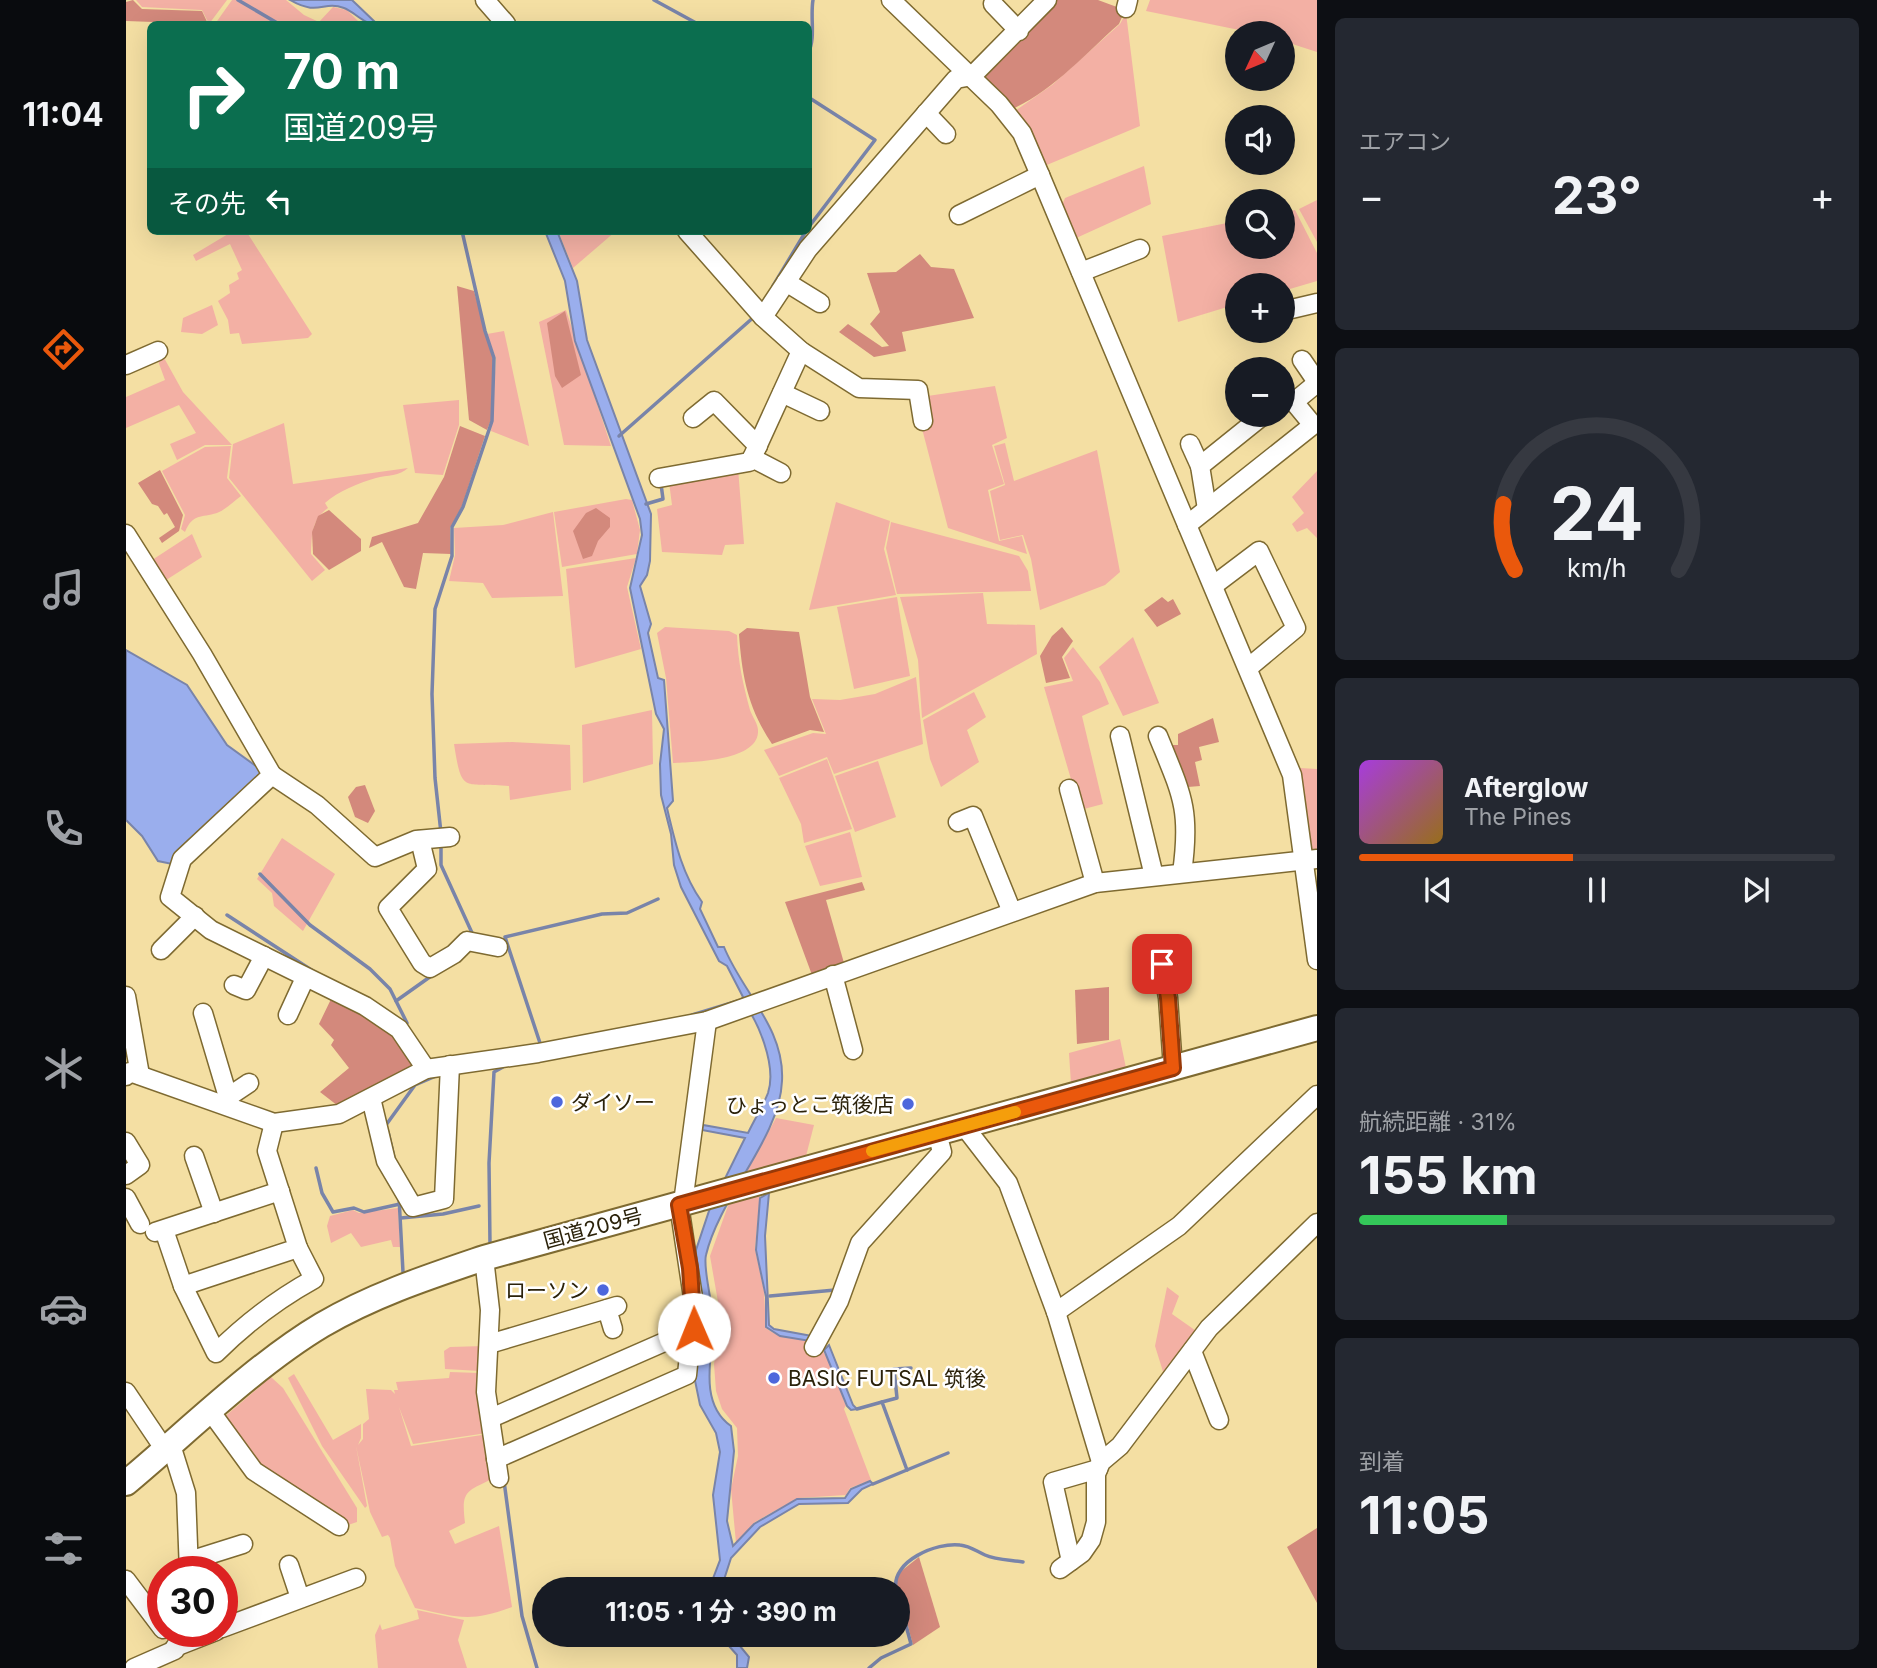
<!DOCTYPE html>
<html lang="ja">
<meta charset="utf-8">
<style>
:root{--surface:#171b24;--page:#242831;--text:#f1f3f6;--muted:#9ea1a6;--line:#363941;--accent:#ea580c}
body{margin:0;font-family:Inter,"Noto Sans JP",sans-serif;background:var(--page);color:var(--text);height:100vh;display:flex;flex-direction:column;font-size:26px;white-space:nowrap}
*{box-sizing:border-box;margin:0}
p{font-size:23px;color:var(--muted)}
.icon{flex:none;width:38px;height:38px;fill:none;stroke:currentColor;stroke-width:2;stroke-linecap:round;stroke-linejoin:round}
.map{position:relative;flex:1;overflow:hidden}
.drawer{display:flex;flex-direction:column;gap:18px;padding:18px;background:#0d0f14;width:560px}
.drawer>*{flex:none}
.banner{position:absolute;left:21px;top:21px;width:665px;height:214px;border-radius:10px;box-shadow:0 7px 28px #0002;background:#0b6e4f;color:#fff;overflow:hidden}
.needle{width:46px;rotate:226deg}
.tools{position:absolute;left:1099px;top:21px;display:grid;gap:14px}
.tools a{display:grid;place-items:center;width:70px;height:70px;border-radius:50%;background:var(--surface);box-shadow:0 7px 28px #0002;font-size:35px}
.speed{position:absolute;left:21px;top:1556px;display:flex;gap:14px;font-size:35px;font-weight:700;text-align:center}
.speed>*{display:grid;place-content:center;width:91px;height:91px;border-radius:50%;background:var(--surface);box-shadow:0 7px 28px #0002;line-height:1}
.speed .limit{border:10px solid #d22;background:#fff;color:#111}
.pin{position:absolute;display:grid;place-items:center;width:60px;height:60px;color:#fff;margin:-30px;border-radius:14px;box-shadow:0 4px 10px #0006}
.me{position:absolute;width:77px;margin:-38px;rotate:359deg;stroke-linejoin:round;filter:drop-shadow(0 0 5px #0008)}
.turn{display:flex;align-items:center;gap:24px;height:147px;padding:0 21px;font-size:32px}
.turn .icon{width:91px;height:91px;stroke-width:2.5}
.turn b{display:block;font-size:49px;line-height:60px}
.then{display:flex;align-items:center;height:66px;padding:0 21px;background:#0003;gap:14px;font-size:26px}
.big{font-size:52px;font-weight:700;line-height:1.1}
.drawer .card{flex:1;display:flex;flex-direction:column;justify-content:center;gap:10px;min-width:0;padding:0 24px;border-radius:10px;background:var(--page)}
.drawer .dial{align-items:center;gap:0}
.dial svg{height:182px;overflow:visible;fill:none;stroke:var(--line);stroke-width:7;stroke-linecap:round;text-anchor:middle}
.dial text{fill:var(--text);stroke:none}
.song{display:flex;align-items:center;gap:21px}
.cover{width:84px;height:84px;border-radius:10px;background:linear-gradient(135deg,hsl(280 70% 55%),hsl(40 70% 35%))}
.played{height:7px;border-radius:4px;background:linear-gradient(90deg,var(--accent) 45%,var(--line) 45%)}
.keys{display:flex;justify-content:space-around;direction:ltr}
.heat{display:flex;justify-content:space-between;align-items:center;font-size:38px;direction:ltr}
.charge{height:10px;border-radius:5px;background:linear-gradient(90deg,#34c759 31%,var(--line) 0)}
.trip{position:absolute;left:406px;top:1577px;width:378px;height:70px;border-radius:35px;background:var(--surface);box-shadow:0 7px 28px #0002;font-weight:700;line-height:70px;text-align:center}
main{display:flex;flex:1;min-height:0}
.dock{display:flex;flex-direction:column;width:126px;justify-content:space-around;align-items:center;background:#090b0e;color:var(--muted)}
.dock .icon{width:49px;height:49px}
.dock .current{color:var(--accent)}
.dock b{font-size:32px;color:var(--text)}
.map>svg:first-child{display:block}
</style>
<main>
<nav class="dock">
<b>11:04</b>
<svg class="icon current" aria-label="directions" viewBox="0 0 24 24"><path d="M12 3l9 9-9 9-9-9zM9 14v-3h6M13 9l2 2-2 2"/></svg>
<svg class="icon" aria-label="music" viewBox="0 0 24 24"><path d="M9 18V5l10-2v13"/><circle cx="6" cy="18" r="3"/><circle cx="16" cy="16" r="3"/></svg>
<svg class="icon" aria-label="phone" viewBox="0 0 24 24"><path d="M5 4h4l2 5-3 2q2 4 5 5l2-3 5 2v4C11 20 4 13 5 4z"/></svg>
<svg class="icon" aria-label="climate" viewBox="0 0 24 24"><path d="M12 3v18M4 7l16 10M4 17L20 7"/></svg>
<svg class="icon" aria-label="car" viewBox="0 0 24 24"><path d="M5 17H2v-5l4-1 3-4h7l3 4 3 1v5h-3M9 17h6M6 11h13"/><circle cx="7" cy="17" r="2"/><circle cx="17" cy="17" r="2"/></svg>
<svg class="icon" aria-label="filters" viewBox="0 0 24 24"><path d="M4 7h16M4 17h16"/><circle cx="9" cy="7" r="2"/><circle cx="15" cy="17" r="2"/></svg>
</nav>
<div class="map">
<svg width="1191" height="1668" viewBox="0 0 1191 1668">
<rect width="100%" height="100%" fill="#f4dfa3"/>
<g fill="#f3b0a4">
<polygon points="10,0 101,0 83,24 76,10 16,7"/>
<polygon points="106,0 112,0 152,24 89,24"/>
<polygon points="114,0 160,0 178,15 193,22 207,7 221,10 235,24 155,24"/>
<polygon points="1024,0 1191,0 1191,52 1157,41 1157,33 1128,33 1020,11"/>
<polygon points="1000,13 1014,126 916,167 889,111 926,85 994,24"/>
<polygon points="1018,166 1025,204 948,239 934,210 939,198"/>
<polygon points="1191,200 1191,242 1173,209"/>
<polygon points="1169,210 1191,253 1191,281 1157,291 1157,285 1111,285 1111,304 1052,322 1036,236 1111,221 1111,247 1157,247 1157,213"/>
<polygon points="107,231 120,231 186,334 182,338 116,344 113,333 104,334 102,320 92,301 104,293 103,285 113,279 111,273 116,270 104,244 70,261 67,255"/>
<polygon points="432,231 490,231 447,268"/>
<polygon points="86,305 92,325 76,334 55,332 57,318"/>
<polygon points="440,310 485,446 438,445 413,322"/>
<polygon points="378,331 403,446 365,431 370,359 361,334"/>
<polygon points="37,356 57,392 106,445 79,445 51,460 44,444 70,433 53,405 0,428 0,397 39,380 31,358"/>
<polygon points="869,386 881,438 866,445 878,484 862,490 873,541 896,536 901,554 822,528 788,398"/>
<polygon points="333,400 333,425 317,475 289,473 277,405"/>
<path d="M158,423l9,61 115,-16c-8,8 -21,7 -32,10 -17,5 -38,13 -51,25l3,5c-17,12 -16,27 -17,46l14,16 -13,11 -83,-103 4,-34z"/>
<polygon points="879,443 888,481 971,450 994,572 979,585 914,610 905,559 897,535 874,540 864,491 879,485 868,446"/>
<path d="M105,446l-4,32 14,18c-7,5 -16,14 -24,17 -16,5 -24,0 -32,19l-4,-3 4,-14 -23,-44 43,-24z"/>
<polygon points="612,468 618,544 599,545 596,555 536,552 531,509 546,505 543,482"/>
<polygon points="1191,471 1191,538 1181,528 1171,532 1166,524 1178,513 1166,497"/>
<polygon points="500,499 506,500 514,530 511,554 436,567 428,512"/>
<polygon points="710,502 764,521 758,549 770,595 683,610"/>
<polygon points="427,512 437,596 366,598 357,583 323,581 329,555 328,528 377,525"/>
<polygon points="765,522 893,556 902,571 905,591 771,594 760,548"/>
<polygon points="66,534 76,557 37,582 23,562"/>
<polygon points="510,558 501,587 515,649 449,668 440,569"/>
<polygon points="857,593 861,624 909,625 911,654 796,718 792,660 774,597"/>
<polygon points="771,597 784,676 728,689 711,607"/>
<path d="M539,627l64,4 8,4c1,27 6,49 13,75 2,6 8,14 8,20 2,31 -65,32 -85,33l-7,-85 -9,-45z"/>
<polygon points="1007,637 1033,703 997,716 973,667"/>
<polygon points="947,647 974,682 983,704 956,716 977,804 954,810 918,687 947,681 938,658"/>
<polygon points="790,677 797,744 708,774 701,757 653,776 638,750 687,733 700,734 686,699 714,700 749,694"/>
<polygon points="848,692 860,717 841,730 853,762 815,787 804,759 797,720"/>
<polygon points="526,710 527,764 457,783 456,725"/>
<path d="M386,742l58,3 1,45 -61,10 -1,-14c-46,-4 -47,9 -55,-42z"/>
<polygon points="701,759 726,829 678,843 675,824 653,778"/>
<polygon points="752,761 770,817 729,832 709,776"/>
<polygon points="1174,768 1191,769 1191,850 1185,850"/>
<polygon points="724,832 736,877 694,886 679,846"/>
<polygon points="156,838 209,874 177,931 148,906 146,893 131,879"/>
<polygon points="994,1039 1000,1068 945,1084 943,1053"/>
<polygon points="650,1118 688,1125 680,1156 619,1175"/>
<path d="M634,1194l-5,55 9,42 2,37c14,12 30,7 46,14 18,8 26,45 34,63l-2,4 27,71 -21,8 -4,7 -48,3 -43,24 -19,21 -5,-54 7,-33 -1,-28 -15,-19 -6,-18 -2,-27 7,-45 -11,-63 19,-53z"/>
<polygon points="272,1208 274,1247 267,1247 265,1240 235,1247 225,1233 205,1243 201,1226 204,1216 227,1210 233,1213"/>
<polygon points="1041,1287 1053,1296 1046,1314 1073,1333 1039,1378 1029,1346"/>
<polygon points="358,1346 354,1371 319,1369 318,1351 324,1347"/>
<path d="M324,1372l29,1 8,60 -74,11 -14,-37 12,39 77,-12 6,44c-28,14 -33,12 -29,45l-16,8 6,13 44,-18 13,81c-42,16 -55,10 -97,1l-20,-42 -5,-28 -2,-3 -6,2 -12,-25 -14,-66 11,60 -2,2 -43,-62 -34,-68 6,-4 39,66 28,-16v14l-3,7 5,-6v-15l6,-5 -3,-30 25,1 4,4 -1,-4h4l-2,-8 53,-4z"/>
<polygon points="145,1377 157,1388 231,1508 231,1522 219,1526 146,1479 96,1419"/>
<polygon points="291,1610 338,1620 332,1640 341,1668 252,1668 249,1635 254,1624 256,1630 293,1619"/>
</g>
<g fill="#d3897c">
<polygon points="7,0 16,9 76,11 82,24 0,21 0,2"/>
<path d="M927,0h45l27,10 -6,14c-33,29 -66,67 -107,85l-33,-33z"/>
<polygon points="794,254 805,267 828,269 848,318 776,332 780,351 748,357 713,332 722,324 756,347 763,346 744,324 754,312 741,273 770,272"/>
<polygon points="331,286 348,291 367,358 365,420 361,430 343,420"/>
<polygon points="439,311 455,375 436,388 429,376 421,323"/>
<polygon points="334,426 359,436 336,506 324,528 325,554 297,553 290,589 278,587 256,542 243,548 246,537 292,523 318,477"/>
<polygon points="34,470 57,515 53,531 36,543 33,538 49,527 41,513 38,515 32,506 26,504 12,483"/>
<polygon points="470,508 484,518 484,527 472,541 466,556 457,559 447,531 460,513"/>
<polygon points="203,510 235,539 235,551 203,570 187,554 186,532 192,516"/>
<polygon points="1036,597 1042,602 1047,599 1055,614 1031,627 1018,610"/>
<polygon points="936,627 947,641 936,657 944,678 920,683 914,656 926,636"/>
<path d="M621,628l52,4 11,65 14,35 -14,-2 -38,14c-24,-36 -30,-67 -33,-110z"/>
<polygon points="1087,718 1093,742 1073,747 1076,760 1069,762 1074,786 1062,787 1040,751 1041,745 1052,745 1052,734"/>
<polygon points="239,785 249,811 242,823 229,817 222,797 230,787"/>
<polygon points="736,882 739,890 700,900 718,963 686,975 659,902"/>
<polygon points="983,987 983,1040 951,1044 949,990"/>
<polygon points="207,995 271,1031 295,1067 216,1109 194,1092 223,1068 205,1045 208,1040 193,1024"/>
<polygon points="1191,1528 1191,1603 1161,1547"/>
<polygon points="793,1557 814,1627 787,1645 770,1581 774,1572"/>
</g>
<g fill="#9aaeed" stroke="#7984a9" stroke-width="2">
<path d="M164,0h62l25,24c-13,1 -22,-12 -33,-16 -22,-8 -24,9 -54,-8z"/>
<path d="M419,231h12l20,50 10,59 64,174 -1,47 -3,14 -7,11 11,38 -3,9 10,45 6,2 9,121 -6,7c8,34 15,66 35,94l-2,7 18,38h6c18,45 61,81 58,134 -2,57 -62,115 -76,174 -4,15 10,57 7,78 -3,31 -12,72 18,93l3,25 -7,70 6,25 21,-22 43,-25 48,-1 6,-9 19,-8 3,3 -11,5 -14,14 -49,1 -39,23 -29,31 -10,31h-12l11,-29 -7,-65 7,-43 -4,-19 -16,-28 -8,-39 2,-110 15,-45 36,-73 -43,-8 1,-5 45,8c6,-13 15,-27 20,-40 9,-27 -10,-74 -27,-93l2,-3 -16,-31 -8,-5 -38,-74 -7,-22 -3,-31 -10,-39 -1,-31 4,-35 -8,-15 -26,-126 12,-53 -2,-16 -65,-178 -10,-60z"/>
<polygon points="0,650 61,685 101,745 134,769 134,774 46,864 32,861 16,836 0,820"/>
<polygon points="643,1193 639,1236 643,1325 648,1329 686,1336 684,1341 654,1336 640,1327 640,1297 630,1250 634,1198"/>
<polygon points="703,1345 727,1405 731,1409 725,1410 721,1406 698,1350"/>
<polygon points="593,1635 605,1635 623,1657 621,1668 611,1668 611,1655"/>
</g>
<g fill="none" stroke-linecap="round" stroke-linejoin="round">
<g stroke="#7984a9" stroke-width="3.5">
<polyline points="112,0 153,24"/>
<polyline points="528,0 572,24"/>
<path d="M682,53c8,-14 2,-36 5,-53"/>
<polyline points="682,97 749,140 682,228"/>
<polyline points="647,286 680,231"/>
<polyline points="493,436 629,316"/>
<polyline points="520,504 537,499 535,484"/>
<polyline points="315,833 309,778 306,694 309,609 326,556 326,527 337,507 366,421 368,358 359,331 336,231"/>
<polyline points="315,844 315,865 347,935"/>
<polyline points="134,874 184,925 244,969 264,989 281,1023"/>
<polyline points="101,915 187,971"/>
<polyline points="270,1001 308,974"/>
<polyline points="566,1015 612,1001"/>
<polyline points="415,1046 379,937 476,914 501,913 532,899"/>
<polyline points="260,1125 289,1085 310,1076"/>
<polyline points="262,1132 269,1162"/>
<polyline points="190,1168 196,1193 207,1212 228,1208 238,1212 274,1204"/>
<polyline points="273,1197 277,1272"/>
<polyline points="275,1218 317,1214 353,1206"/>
<polyline points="364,1244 363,1163 368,1072 377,1067"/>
<polyline points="644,1296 709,1290"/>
<polyline points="731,1409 756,1402"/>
<polyline points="781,1470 756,1402 771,1398 768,1369 785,1368"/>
<polyline points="378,1481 396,1616 411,1668"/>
<polyline points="747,1484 822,1453"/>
<path d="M770,1589c-5,-28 41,-47 64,-44 10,1 16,6 25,10 11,5 27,5 38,7"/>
<polyline points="743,1668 755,1658 785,1644 772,1596"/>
</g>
<defs>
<g id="minor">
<polyline points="359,0 380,24"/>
<polyline points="765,0 873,104 896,133 914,175 1166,775 1191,960"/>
<polyline points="867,4 893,31"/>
<polyline points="1000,8 1002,0"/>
<polyline points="800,113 820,134"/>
<polyline points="833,215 914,175"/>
<polyline points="561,231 637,317 675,351 733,388 792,390 797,421"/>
<polyline points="955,272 1014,249"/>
<polyline points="660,282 694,303"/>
<polyline points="1157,311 1191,303"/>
<polyline points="637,317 682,249 830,79 846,76 921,0"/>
<polyline points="1176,360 1191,382"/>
<polyline points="0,365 32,351"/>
<polyline points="656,393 694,411"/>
<polyline points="567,418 588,401 632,446"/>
<polyline points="1064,444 1074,466"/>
<polyline points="655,473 626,458 675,351"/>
<polyline points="533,478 623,462 626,458"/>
<polyline points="1081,509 1074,466 1135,417"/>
<polyline points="1061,525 1187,425 1168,402 1191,383"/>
<polyline points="0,534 76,654 146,775 56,859 44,897 85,930 239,1006 273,1029 300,1069"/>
<polyline points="1088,585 1133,551 1170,628 1122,668"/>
<polyline points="994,736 1028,876"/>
<path d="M1032,736c24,59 33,73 24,137"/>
<polyline points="146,775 191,805 249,857 290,840 324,837"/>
<polyline points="943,789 969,883"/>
<polyline points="832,822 847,816 886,912"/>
<polyline points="294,840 301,869 262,908 296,963 304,968 328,954 341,941 372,947"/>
<polyline points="35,950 69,916"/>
<polyline points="1036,964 1042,998 1047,1068"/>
<polyline points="707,975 727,1050"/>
<polyline points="108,985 120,990 138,956"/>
<polyline points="0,996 14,1075"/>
<polyline points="77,1013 105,1107"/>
<polyline points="162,1015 179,978"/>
<polyline points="0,1076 4,1072 148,1123 213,1114 300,1069 412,1053 581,1021 969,883 1191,859"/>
<polyline points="102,1097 123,1083"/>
<polyline points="245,1098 260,1161 287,1207 318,1199 324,1065"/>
<polyline points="838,1126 882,1183 930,1312 975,1462"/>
<polyline points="0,1142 14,1165 0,1175"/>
<polyline points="68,1156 88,1213"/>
<polyline points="0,1198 14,1224"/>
<polyline points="557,1203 581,1021"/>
<polyline points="38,1230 57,1286 172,1248 141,1151 148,1123"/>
<polyline points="29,1232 154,1191"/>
<polyline points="358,1258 364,1310 360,1392 373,1478"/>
<path d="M57,1286l33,67c30,-30 60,-53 98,-74l-16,-31"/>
<polyline points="481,1309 487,1329"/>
<polyline points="930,1312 1053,1226 1191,1095"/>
<polyline points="363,1344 491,1306"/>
<polyline points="688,1347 713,1301 734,1243 816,1152 811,1133"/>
<polyline points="1066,1351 1093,1420"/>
<polyline points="0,1392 39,1450"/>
<polyline points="85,1412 128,1471 213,1526"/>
<polyline points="365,1418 568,1329"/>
<polyline points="45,1445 60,1493 63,1572"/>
<polyline points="370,1459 561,1375 568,1304 553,1205"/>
<polyline points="63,1561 117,1544"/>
<polyline points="945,1561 927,1482 972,1469"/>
<polyline points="163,1565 174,1598"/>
<polyline points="934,1569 956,1553 965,1540 970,1522 970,1474 975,1462 994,1446 1083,1328 1191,1223"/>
<polyline points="0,1580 37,1629"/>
<polyline points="96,1628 230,1578"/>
<polyline points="49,1647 90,1631"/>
<polyline points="8,1668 49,1650"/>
</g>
<path id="highway" d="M0,1483c60,-50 129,-118 196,-158 51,-30 106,-48 162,-67l833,-230"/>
</defs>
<use href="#minor" stroke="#7e6a31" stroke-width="21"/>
<use href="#highway" stroke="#7e6a31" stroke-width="28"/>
<use href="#minor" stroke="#fff" stroke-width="18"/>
<use href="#highway" stroke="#fff" stroke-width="24"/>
</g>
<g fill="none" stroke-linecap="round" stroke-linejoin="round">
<defs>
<polyline id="route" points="568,1329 564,1268 553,1205 1047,1068 1042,998 1036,964"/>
</defs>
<use href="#route" stroke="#983908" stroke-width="18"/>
<use href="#route" stroke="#ea580c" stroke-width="12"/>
<polyline stroke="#f59e0b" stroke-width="12" points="746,1151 889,1112"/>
</g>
<g fill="#4d67dc" stroke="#fff" stroke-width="2.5">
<circle cx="431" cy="1102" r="7"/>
<circle cx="782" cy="1104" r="7"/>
<circle cx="477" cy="1290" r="7"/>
<circle cx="648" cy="1378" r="7"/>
</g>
<g text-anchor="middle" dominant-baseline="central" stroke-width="5" stroke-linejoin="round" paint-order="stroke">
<g font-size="21" fill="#2b220a" stroke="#fff" text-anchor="start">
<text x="445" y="1102">ダイソー</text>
<text x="768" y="1104" text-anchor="end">ひょっとこ筑後店</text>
<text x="463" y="1290" text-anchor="end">ローソン</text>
<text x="662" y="1378">BASIC FUTSAL 筑後</text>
</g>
<g font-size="21" fill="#2b220a" stroke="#fff">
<text transform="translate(467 1228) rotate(-15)">国道209号</text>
</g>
</g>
</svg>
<div class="tools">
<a><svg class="needle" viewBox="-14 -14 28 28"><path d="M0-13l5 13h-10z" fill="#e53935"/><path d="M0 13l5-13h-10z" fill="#9ea1a6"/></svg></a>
<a><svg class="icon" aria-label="sound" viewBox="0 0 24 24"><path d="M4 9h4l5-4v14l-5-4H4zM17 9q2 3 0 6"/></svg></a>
<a><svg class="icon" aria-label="search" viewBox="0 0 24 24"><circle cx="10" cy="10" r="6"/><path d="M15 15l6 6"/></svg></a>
<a>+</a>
<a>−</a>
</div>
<div class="speed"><div class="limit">30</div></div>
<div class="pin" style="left:1036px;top:964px;background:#d93025"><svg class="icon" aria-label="arrive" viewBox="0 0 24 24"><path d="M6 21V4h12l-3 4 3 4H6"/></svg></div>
<svg class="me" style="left:568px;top:1329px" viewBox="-20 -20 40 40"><circle r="19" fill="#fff"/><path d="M0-13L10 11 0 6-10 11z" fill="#ea580c"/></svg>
<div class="trip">11:05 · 1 分 · 390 m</div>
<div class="banner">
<div class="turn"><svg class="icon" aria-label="right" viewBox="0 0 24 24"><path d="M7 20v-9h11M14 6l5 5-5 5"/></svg><div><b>70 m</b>国道209号</div></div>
<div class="then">その先<svg class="icon" aria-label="left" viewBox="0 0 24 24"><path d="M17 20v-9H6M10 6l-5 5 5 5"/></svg></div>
</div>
</div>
<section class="drawer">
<div class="card"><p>エアコン</p>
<div class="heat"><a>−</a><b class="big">23°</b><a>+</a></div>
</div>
<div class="card dial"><svg viewBox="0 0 100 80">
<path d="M14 69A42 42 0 1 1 86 69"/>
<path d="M14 69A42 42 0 0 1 9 40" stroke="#ea580c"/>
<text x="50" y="56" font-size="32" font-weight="700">24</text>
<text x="50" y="72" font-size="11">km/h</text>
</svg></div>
<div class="card">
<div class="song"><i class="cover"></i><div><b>Afterglow</b><p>The Pines</p></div></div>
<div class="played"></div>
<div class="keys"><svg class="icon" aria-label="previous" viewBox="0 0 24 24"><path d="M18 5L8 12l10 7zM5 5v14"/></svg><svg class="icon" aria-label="pause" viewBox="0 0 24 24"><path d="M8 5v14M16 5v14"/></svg><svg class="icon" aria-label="next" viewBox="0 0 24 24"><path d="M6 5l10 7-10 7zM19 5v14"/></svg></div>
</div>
<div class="card"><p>航続距離 · 31%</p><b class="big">155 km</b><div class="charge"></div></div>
<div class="card"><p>到着</p><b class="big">11:05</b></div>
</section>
</main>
